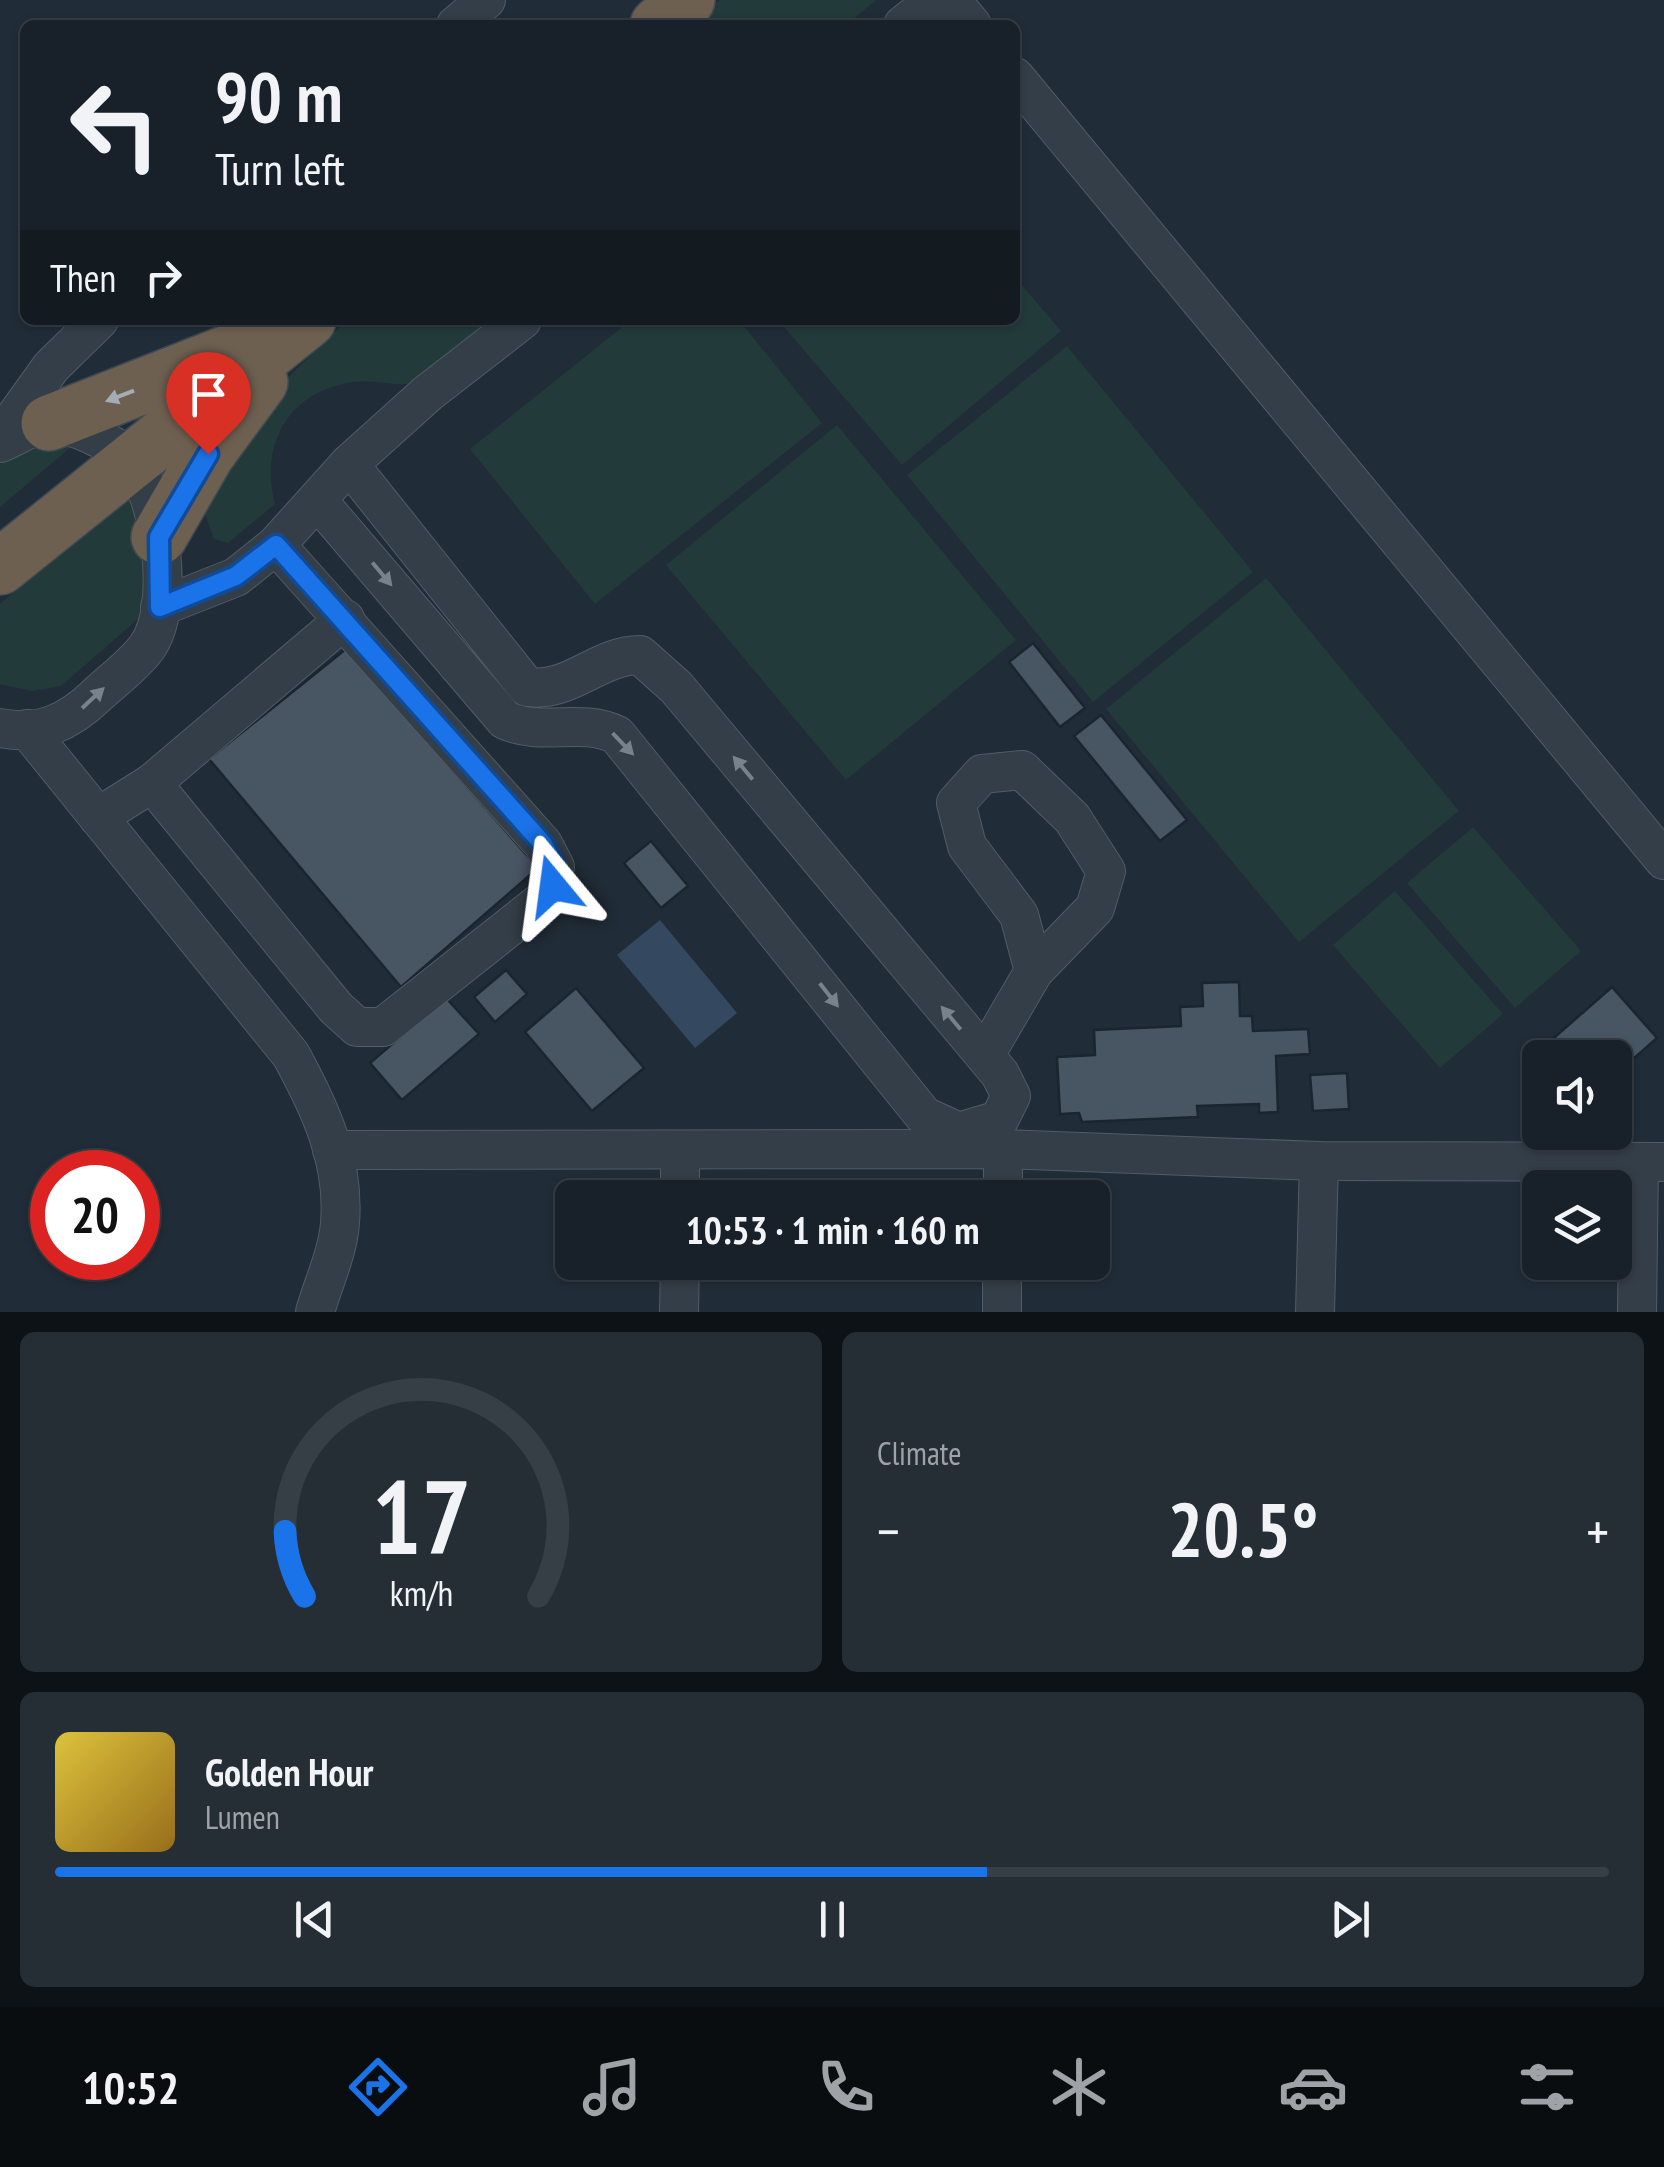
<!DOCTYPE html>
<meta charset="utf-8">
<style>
:root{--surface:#182129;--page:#252e35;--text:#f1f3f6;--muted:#9fa3a8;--line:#363e46;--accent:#1a73e8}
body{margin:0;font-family:"PT Sans Narrow",sans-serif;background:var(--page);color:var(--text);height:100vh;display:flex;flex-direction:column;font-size:38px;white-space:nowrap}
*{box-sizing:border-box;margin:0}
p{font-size:32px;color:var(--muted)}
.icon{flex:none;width:55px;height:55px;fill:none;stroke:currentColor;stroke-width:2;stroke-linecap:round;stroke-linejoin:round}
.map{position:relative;height:1312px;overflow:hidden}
.panel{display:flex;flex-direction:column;gap:20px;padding:20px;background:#0d1217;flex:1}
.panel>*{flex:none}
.hud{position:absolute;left:20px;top:20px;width:1000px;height:305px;border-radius:15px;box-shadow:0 2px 8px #0004,0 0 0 2px var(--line);background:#182129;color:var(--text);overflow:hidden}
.tools{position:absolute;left:1522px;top:1040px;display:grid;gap:20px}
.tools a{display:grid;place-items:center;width:110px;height:110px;border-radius:15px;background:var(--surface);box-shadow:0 2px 8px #0004,0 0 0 2px var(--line);font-size:50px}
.speed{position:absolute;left:30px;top:1150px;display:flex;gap:20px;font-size:50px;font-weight:700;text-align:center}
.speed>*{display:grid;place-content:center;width:130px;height:130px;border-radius:50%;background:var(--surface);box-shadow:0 2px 8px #0004,0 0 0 2px var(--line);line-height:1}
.speed .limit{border:15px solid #d22;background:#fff;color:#111}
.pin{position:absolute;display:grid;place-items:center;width:85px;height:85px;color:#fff;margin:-102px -42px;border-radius:50% 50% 50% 0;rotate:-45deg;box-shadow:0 0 10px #0007}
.pin .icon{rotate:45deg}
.me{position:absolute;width:110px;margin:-55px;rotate:344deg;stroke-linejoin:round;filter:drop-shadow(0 0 8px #0008)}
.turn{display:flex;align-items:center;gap:35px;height:210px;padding:0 30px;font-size:45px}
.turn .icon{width:130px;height:130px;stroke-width:2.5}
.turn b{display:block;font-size:70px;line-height:85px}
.then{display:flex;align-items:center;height:95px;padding:0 30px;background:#0003;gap:20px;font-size:38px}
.big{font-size:75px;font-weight:700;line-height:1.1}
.panel .tile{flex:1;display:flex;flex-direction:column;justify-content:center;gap:15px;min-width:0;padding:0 35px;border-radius:15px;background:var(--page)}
.panel .dial{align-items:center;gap:0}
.dial svg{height:260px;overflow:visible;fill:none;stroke:var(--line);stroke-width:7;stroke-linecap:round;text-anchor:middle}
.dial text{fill:var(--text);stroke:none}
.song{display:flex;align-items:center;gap:30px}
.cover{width:120px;height:120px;border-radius:15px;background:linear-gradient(135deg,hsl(50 70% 55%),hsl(40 70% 35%))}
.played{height:10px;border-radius:5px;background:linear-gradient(90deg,var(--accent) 60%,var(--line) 60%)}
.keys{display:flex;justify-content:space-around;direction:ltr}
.heat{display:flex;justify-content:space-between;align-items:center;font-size:55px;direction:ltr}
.panel .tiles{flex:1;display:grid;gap:20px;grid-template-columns:1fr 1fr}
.tile:last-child{grid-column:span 2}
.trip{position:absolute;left:555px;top:1180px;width:555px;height:100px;border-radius:15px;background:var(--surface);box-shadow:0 2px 8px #0004,0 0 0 2px var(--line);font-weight:700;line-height:100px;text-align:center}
.dock{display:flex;height:160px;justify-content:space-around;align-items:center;background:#0a0d10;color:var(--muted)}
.dock .icon{width:70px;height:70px}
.dock .on{color:var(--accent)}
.dock b{font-size:45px;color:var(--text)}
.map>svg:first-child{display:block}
</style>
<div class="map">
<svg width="1664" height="1312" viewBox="0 0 1664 1312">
<rect width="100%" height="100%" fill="#202c37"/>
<g fill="#233a3a">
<polygon points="720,0 876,0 846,25 691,25"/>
<polygon points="1015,277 1061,331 902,465 778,320 1015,320"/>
<path d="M347,320h152c-22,18 -46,47 -71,59 -26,12 -49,-1 -75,3 -64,9 -94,62 -78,122l-47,39 -14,-4 -9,-25 4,-28 74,-104z"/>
<polygon points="631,320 739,320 822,423 595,604 470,449"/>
<polygon points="1067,346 1253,572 1093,702 907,475"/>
<polygon points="837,425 1016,640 846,780 666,565"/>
<polygon points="29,440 77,442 0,507 0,464"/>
<polygon points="131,493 148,578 138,619 61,686 32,691 0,684 0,604"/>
<polygon points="1266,578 1459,811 1299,942 1106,709"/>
<polygon points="1473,827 1581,951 1515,1008 1407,883"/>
<polygon points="1395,891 1503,1014 1440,1068 1333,945"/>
</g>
<polygon fill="#34495f" points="660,920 737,1013 695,1048 617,955"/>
<g fill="#485664" stroke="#1b252f" stroke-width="2.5">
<polygon points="1033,643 1085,708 1060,727 1009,662"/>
<polygon points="346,649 538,868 401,987 209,759"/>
<polygon points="1101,715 1187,820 1160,841 1074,736"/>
<polygon points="651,841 688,886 661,908 624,863"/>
<polygon points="506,970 527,994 495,1022 474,997"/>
<polygon points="1239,982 1240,1016 1252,1016 1253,1031 1308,1029 1310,1054 1276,1056 1278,1112 1259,1113 1259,1104 1197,1106 1198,1117 1082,1122 1079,1113 1060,1114 1057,1057 1095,1055 1094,1030 1181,1026 1180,1007 1203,1006 1202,983"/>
<polygon points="1612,987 1657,1038 1615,1075 1615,1058 1540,1058 1540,1084 1523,1065"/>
<polygon points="576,988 644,1068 592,1111 525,1032"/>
<polygon points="446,998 479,1034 402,1100 370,1063"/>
<polygon points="1347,1073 1349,1109 1313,1111 1310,1075"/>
</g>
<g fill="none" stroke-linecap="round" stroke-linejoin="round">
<defs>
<g id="minor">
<polyline points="951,0 972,25"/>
<polyline points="456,25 486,0"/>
<polyline points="903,25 935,0"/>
<polyline points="1015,77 1664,860"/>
<polyline points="0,438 51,367 99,320"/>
<path d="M0,443c14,-5 35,-20 50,-20 22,0 69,22 82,39 29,38 44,145 15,185 -13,18 -34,33 -50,48 -28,27 -57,41 -97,33"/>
<path d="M318,501l187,219c38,17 75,-3 112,15l307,381 35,16 40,-12 12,-24 -11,-22 -324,-387 -36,-32c-42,0 -69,38 -113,32l-178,-223"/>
<polyline points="160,607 236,577 276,545 349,464 428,393 522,320"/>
<path d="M27,729l264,326c29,53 54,106 49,168 -2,29 -17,61 -25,89"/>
<polyline points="152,783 345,619"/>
<polyline points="98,817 152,783 336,1008 357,1027 383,1027 546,898 555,867 543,844 276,545"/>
<polyline points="985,1055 1034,971 1095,908 1106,871 1072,818 1022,770 982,774 956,803 967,846 1019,915 1034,971"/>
<polyline points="332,1150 1003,1149 1319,1161 1664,1162"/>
<polyline points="680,1198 680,1150"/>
<polyline points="1003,1198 1003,1149"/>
<polyline points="679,1312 680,1262"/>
<polyline points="1002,1312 1002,1262"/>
<polyline points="1315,1312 1319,1161"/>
<polyline points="1637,1312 1639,1162"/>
</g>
<g id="highway">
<polyline points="658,25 687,0"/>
<polyline points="49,423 245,346"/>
<polyline points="159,537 207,454 260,382"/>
<polyline points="0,567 308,320"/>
</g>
</defs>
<use href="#minor" stroke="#515c66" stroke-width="40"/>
<use href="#highway" stroke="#3e4953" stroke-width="58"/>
<use href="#minor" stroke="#343e48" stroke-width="38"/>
<use href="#highway" stroke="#6e6051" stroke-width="55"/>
</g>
<defs><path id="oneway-solid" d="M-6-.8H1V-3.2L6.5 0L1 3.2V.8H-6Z" transform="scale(2.5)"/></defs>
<use fill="#a4acb4" href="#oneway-solid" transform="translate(120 396) rotate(159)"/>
<g fill="#77828d">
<use href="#oneway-solid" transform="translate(382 574) rotate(50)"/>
<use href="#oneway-solid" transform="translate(93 698) rotate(-43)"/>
<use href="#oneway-solid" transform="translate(623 744) rotate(46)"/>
<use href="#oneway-solid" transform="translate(743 768) rotate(-130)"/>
<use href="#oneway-solid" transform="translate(829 995) rotate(52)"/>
<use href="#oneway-solid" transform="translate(951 1018) rotate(-130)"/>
</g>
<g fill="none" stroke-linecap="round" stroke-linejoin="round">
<defs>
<polyline id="route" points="208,454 159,537 160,607 236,576 276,545 543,844 555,867 553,886"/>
</defs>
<use href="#route" stroke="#114b97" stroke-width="25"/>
<use href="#route" stroke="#1a73e8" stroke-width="18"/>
</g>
</svg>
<div class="tools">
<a><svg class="icon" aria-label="sound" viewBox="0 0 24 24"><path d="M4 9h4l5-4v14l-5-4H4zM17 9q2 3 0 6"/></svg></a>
<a><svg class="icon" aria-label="layers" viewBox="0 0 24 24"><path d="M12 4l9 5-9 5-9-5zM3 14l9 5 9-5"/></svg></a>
</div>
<div class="speed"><div class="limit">20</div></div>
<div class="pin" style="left:208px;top:454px;background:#d93025"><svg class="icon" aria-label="arrive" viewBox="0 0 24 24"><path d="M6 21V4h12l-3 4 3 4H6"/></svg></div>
<svg class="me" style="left:553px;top:886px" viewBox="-20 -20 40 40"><path d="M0-17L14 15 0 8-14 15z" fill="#1a73e8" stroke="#fff" stroke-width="4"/></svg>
<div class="trip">10:53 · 1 min · 160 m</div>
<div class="hud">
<div class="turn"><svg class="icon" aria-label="left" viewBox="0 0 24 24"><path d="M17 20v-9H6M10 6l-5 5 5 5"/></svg><div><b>90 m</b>Turn left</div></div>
<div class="then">Then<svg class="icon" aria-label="right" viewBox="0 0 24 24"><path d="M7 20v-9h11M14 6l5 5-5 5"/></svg></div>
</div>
</div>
<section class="panel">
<div class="tiles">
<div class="tile dial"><svg viewBox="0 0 100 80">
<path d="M14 69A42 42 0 1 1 86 69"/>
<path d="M14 69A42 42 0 0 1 8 49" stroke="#1a73e8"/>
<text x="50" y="56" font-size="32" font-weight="700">17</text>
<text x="50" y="72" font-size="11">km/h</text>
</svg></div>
<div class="tile"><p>Climate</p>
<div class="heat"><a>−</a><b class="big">20.5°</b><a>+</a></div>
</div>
<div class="tile">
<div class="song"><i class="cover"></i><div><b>Golden Hour</b><p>Lumen</p></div></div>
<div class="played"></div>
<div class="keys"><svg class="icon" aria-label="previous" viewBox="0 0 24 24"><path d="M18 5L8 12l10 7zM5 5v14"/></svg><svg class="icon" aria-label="pause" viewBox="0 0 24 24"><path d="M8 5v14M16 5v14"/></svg><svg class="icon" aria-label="next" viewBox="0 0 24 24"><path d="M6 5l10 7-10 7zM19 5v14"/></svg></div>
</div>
</div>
</section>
<nav class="dock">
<b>10:52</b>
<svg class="icon on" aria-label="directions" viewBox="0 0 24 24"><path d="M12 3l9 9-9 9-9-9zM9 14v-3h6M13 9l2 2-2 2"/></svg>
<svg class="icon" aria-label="music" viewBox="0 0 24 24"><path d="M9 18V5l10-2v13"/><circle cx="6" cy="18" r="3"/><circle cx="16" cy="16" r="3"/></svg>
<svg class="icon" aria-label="phone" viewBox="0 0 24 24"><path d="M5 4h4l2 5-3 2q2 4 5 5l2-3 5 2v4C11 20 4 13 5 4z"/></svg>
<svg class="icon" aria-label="climate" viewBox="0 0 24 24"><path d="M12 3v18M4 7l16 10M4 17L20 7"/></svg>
<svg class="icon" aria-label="car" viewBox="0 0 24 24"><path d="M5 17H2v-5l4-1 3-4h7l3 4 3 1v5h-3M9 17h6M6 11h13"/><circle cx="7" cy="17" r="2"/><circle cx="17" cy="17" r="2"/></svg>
<svg class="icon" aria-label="filters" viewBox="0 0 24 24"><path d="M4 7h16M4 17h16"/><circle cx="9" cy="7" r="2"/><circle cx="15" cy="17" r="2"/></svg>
</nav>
